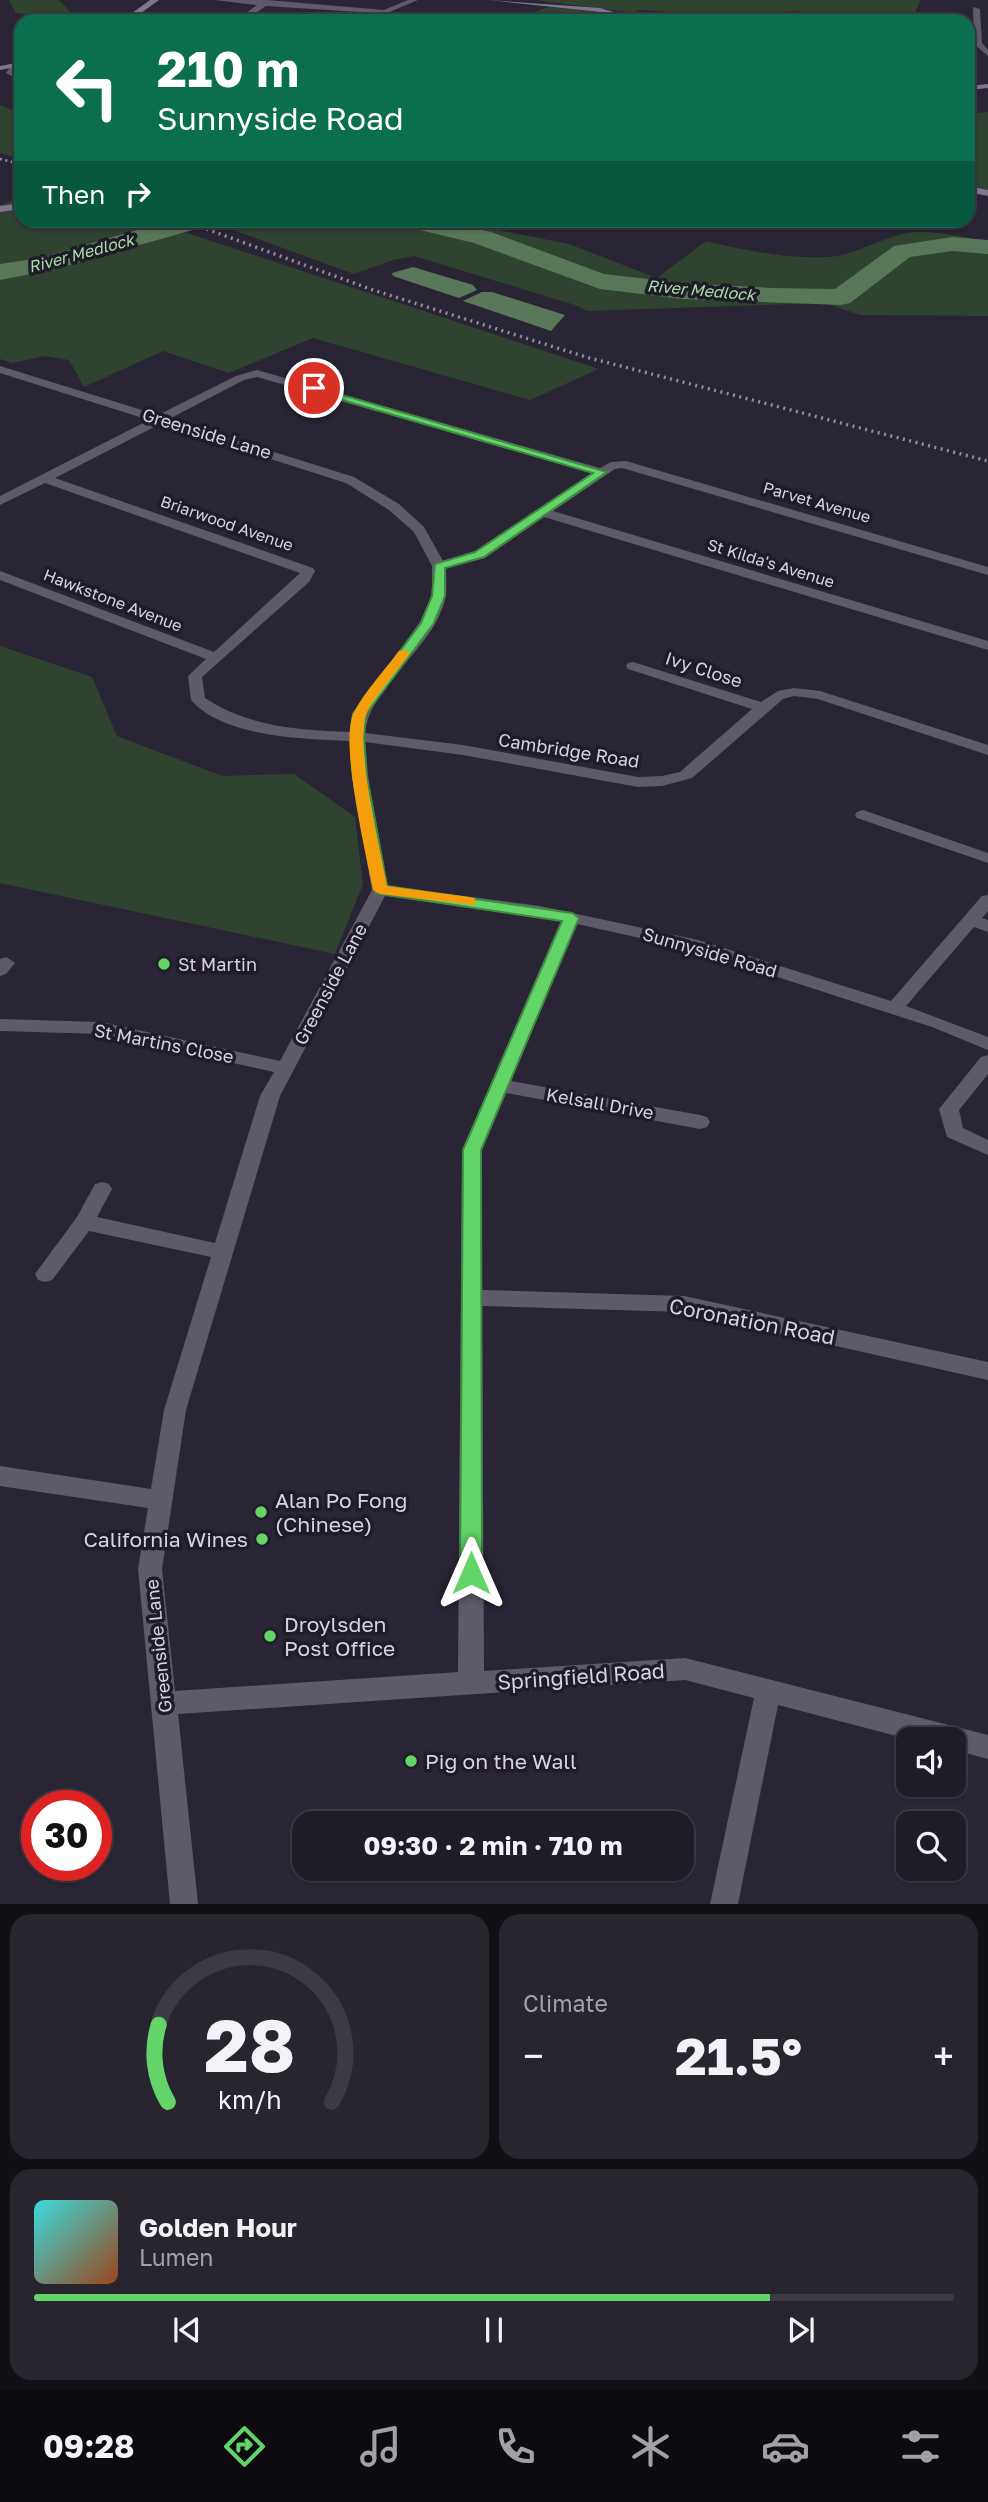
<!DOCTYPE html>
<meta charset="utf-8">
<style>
:root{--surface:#201c27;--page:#28252f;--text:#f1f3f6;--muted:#a2a1a7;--line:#3d3a44;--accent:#63d468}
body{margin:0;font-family:"Golos Text",sans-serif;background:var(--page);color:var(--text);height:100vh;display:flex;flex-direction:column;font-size:26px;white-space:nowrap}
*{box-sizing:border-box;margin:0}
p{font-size:23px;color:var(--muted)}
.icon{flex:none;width:38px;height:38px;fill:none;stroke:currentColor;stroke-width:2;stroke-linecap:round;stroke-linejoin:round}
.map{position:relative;height:1904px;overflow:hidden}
.panel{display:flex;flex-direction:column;gap:10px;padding:10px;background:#120f15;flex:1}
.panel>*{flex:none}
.guide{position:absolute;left:14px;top:14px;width:961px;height:214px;border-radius:21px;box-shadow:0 2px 5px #0004,0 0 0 2px var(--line);background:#0b6e4f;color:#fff;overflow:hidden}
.buttons{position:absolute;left:896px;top:1727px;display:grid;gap:14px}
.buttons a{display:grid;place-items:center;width:70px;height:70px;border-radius:14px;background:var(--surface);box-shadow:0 2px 5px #0004,0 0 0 2px var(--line);font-size:35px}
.speed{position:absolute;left:21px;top:1790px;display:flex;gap:14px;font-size:35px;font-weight:700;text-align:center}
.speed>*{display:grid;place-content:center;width:91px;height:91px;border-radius:50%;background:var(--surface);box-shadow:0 2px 5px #0004,0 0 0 2px var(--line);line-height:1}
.speed .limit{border:10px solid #d22;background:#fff;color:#111}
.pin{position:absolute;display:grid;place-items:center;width:60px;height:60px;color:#fff;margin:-30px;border:4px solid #fff;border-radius:50%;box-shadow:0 2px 7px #0007}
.me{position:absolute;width:77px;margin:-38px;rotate:0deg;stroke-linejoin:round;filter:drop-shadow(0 0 5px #0008)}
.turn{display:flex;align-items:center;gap:24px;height:147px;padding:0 28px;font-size:32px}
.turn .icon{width:91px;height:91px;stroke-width:2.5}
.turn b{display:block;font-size:49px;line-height:60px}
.then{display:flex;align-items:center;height:66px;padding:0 28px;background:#0003;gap:14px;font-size:26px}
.big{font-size:52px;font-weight:700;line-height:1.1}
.panel .tile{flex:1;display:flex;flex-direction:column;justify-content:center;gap:10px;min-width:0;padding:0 24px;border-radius:21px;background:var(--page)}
.panel .dial{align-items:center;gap:0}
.dial svg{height:182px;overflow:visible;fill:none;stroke:var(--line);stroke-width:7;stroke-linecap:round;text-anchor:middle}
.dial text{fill:var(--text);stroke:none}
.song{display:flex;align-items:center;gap:21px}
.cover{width:84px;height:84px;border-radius:10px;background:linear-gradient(135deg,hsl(180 70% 55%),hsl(20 70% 35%))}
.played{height:7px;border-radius:4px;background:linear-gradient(90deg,var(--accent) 80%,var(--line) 80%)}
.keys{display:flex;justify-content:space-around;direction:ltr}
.heat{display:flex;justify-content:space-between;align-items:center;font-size:38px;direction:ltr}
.panel .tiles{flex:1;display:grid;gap:10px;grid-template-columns:1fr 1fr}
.tile:last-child{grid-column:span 2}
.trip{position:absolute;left:292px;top:1811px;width:402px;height:70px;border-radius:21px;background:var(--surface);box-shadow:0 2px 5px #0004,0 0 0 2px var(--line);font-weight:700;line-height:70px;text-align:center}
.menu{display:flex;height:112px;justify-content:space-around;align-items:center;background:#0d0b10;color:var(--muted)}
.menu .icon{width:49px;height:49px}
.menu .on{color:var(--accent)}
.menu b{font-size:32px;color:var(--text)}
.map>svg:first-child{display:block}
</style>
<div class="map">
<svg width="988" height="1904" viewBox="0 0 988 1904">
<rect width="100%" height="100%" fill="#2a2534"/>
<g fill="#304330">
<polygon points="9,0 59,0 72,14 67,21 36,21 33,15 16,13"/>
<polygon points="535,0 920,0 912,21 904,21 795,11 730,15 638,10 634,13"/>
<polygon points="548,7 606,13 632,19 512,21"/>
<polygon points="0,105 21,113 21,159 0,153"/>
<polygon points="988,112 988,190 968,187 968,114"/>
<polygon points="21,198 21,220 151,221 599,369 530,400 313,338 229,373 163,351 84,387 69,360 45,356 12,363 0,359 0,205"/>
<path d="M209,221h244l116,23 88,34 49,-37c41,10 81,18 123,16 26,-2 48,-17 73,-23 26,-6 60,4 86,7v75l-127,-1 -37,-12 -237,8 -12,-6 -161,-49 -21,4 -39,14z"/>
<polygon points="0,646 92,677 117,736 222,776 294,774 355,817 363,884 335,954 0,883"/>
</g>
<g fill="#587758">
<polygon points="413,267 473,285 477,290 459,298 393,276 392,273"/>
<polygon points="482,292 492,292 565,315 551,331 463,301"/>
</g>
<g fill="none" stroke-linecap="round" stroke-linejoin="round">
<g fill="#587758" fill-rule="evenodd">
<polygon points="172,220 213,220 210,225 52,270 0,280 0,264 40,258"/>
<polygon points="396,220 442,220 491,232 604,274 683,283 771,288 835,289 894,246 952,237 988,240 988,254 952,251 910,257 850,303 841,305 683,299 600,289 474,243 399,225"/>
</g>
<g fill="#5f5a6a" fill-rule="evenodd">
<polygon points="214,0 267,0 384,10 408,0 418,0 375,18 371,16 375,13 266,6 244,21 235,21 257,5"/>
<polygon points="973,7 980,9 982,43 988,50 988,56 974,44"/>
<polygon points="129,16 156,21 126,20"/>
<polygon points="12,64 19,66 15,72 21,76 21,81 6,73"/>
<path d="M0,366l158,49 78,-39 21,-6 343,98 11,-6 15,-1 362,106v8l-366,-107 -7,1 -62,42 435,130v9l-444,-133 -59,41 -39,10c0,9 1,19 0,27 -9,52 -74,86 -81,138l98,12 175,32 24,-1 18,-4 72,-63 -124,-40 -2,-3 2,-3 5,-1 128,40 17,-11 16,-3 26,3 168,54v10l-170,-56 -24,-3 -11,3 -91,79 -30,8 -24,1 -175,-32 -98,-13 3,35 20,109 152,20 158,34 193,61 91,-105 6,-1v16l-6,7 6,2v12l-14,-5 -68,79 82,31v13l-56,-23 -238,-77 -117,-26 -66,157 189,34 7,2 3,5 -3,5 -7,2 -194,-36 -24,57v140l202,6 304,66v18l-304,-68 -202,-6 2,365 201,-13 303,77v24l-34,-9v-10h-42l-134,-35 -40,199h-28l44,-206 -69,-18 -507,34 20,190h-28l-32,-335 10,-61 -148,-22v-20l151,23 13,-79 47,-153 -122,-26 -37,49 -7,2 -7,-2 -3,-6 42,-57 18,-33 7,-2 7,2 3,5 -15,28 118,26 45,-147 14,-24 -173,-38 -101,-3v-12l101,3 179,39 92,-171 -20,-113 -2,-36c-47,-2 -127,-4 -159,-41l-3,-24 18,-17 -206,-79v-9l214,81 86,-79 -255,-90 -45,22v-9l149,-76 -149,-47zM257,377l335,96 -117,79 -32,9 -19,-34 -25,-23 -45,-27 -185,-58 75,-39zM160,424l186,59 43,27 25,22 18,34v30l-12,26 -67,92 -3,18c-51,-2 -101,-5 -145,-34l-3,-21 107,-95 6,-11 -2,-3 -258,-90zM385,896l176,25 -99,229 -4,522 -283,19 -13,-122 24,-159 94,-314z"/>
<polygon points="863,810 988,853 988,863 857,818 855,815 857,812"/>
<polygon points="6,957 15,963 6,974 0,976 0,959"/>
<polygon points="988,1055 988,1074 959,1110 963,1128 988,1140 988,1155 947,1137 939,1109 981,1057"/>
</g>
<g fill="#7e758f" fill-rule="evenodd">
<polygon points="150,0 159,0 130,21 121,21"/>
<polygon points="488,0 600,8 645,21 632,21 600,12"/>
<polygon points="21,62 21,66 0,70 0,66"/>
<polygon points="988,84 988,88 968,90 968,86"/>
<polygon points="968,186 988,190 988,196 968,192"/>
<polygon points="21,203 21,209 0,212 0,206"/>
</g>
<polyline stroke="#918d99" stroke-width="2.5" stroke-dasharray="2 3.5" stroke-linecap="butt" points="0,159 21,164"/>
<polyline stroke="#918d99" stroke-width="3.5" stroke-dasharray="2 4.5" stroke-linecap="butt" points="182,220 370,289 586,357 988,461"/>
</g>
<polygon fill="#63d468" stroke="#408a44" stroke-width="2" points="311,386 607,472 484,557 445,568 445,596 434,623 366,714 364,737 367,777 387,886 572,913 579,918 481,1150 482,1573 479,1580 471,1582 464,1580 460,1573 463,1150 562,921 375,893 353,777 350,737 353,714 421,623 432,596 435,564 475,552 593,473 311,391"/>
<path fill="#f59e0b" d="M404,650l6,3c-10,15 -39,47 -44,62 -11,34 14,133 21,171l82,11 5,1 2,3 -2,4 -94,-11 -7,-4c-7,-37 -34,-148 -19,-178 11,-21 31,-42 45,-61z"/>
<g fill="#63d468" stroke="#201b29" stroke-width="2.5">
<circle cx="164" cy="964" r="7"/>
<circle cx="261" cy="1512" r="7"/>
<circle cx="262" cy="1539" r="7"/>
<circle cx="270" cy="1636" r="7"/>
<circle cx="411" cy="1761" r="7"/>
</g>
<g text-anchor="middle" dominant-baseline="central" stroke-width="7" stroke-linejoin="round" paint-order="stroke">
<g font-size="16" font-style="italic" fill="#a9dda8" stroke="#201b29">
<text transform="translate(81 253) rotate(-15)">River Medlock</text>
<text transform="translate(701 290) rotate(5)">River Medlock</text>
</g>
<g font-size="16" fill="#d6d3dd" stroke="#201b29">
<text transform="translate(817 502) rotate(16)">Parvet Avenue</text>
<text transform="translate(227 523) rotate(19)">Briarwood Avenue</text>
<text transform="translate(771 563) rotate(17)">St Kilda's Avenue</text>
<text transform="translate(113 600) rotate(21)">Hawkstone Avenue</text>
</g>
<g font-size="18" fill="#d6d3dd" stroke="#201b29">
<text transform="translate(207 433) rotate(17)">Greenside Lane</text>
<text transform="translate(704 669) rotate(18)">Ivy Close</text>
<text transform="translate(569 750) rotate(9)">Cambridge Road</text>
<text transform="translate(710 952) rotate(16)">Sunnyside Road</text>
<text transform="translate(330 984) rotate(-62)">Greenside Lane</text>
<text transform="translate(164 1043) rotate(11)">St Martins Close</text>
<text transform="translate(600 1103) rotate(10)">Kelsall Drive</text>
<text transform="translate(158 1646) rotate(-96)">Greenside Lane</text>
</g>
<g font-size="18" fill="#d6d3dd" stroke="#201b29" text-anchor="start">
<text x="178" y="964">St Martin</text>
</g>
<g font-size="21" fill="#d6d3dd" stroke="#201b29">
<text transform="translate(752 1321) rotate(11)">Coronation Road</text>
<text transform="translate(581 1676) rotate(-4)">Springfield Road</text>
</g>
<g font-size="21" fill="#d6d3dd" stroke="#201b29" text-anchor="start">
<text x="275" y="1500">Alan Po Fong<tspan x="275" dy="24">(Chinese)</tspan></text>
<text x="248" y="1539" text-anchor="end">California Wines</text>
<text x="284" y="1624">Droylsden<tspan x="284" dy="24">Post Office</tspan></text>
<text x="425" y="1761">Pig on the Wall</text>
</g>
</g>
</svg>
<div class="buttons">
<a><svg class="icon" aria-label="sound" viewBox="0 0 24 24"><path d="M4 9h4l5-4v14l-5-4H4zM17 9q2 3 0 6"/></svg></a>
<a><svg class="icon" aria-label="search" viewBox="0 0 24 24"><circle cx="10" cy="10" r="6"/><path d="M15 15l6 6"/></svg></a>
</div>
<div class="speed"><div class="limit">30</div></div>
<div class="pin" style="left:314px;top:388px;background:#d93025"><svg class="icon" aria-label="arrive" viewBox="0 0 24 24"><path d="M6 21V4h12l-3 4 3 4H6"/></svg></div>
<svg class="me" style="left:471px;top:1573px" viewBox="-20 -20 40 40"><path d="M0-17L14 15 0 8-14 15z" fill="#63d468" stroke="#fff" stroke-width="4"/></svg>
<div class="trip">09:30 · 2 min · 710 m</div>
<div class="guide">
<div class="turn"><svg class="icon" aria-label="left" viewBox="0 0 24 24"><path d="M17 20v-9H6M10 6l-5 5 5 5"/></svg><div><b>210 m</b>Sunnyside Road</div></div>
<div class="then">Then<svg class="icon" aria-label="right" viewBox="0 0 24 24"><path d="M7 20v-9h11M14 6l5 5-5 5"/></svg></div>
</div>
</div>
<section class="panel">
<div class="tiles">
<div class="tile dial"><svg viewBox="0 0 100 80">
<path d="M14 69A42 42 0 1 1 86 69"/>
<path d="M14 69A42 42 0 0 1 10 35" stroke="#63d468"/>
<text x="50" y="56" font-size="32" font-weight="700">28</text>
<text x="50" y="72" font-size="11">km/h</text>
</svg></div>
<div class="tile"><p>Climate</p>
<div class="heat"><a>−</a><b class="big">21.5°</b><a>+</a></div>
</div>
<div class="tile">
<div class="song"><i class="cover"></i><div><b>Golden Hour</b><p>Lumen</p></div></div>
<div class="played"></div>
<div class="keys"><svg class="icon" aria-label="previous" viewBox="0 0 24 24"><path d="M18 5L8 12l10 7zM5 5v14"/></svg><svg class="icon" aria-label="pause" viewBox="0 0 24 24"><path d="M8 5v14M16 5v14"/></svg><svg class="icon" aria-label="next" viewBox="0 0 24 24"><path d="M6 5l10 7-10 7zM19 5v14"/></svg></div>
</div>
</div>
</section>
<nav class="menu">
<b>09:28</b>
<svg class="icon on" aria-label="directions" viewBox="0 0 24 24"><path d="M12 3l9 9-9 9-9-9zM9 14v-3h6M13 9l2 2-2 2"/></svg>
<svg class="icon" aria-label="music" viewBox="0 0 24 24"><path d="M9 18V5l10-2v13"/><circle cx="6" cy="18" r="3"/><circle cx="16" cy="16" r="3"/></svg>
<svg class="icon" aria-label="phone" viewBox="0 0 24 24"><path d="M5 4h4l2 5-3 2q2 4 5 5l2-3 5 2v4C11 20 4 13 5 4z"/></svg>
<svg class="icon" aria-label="climate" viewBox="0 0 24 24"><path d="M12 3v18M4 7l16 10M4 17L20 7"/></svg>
<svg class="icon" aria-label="car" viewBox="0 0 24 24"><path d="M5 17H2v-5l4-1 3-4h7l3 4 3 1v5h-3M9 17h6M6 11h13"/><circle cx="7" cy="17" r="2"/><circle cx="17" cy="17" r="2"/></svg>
<svg class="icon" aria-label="filters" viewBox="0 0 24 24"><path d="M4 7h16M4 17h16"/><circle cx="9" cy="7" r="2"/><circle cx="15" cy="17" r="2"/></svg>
</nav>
